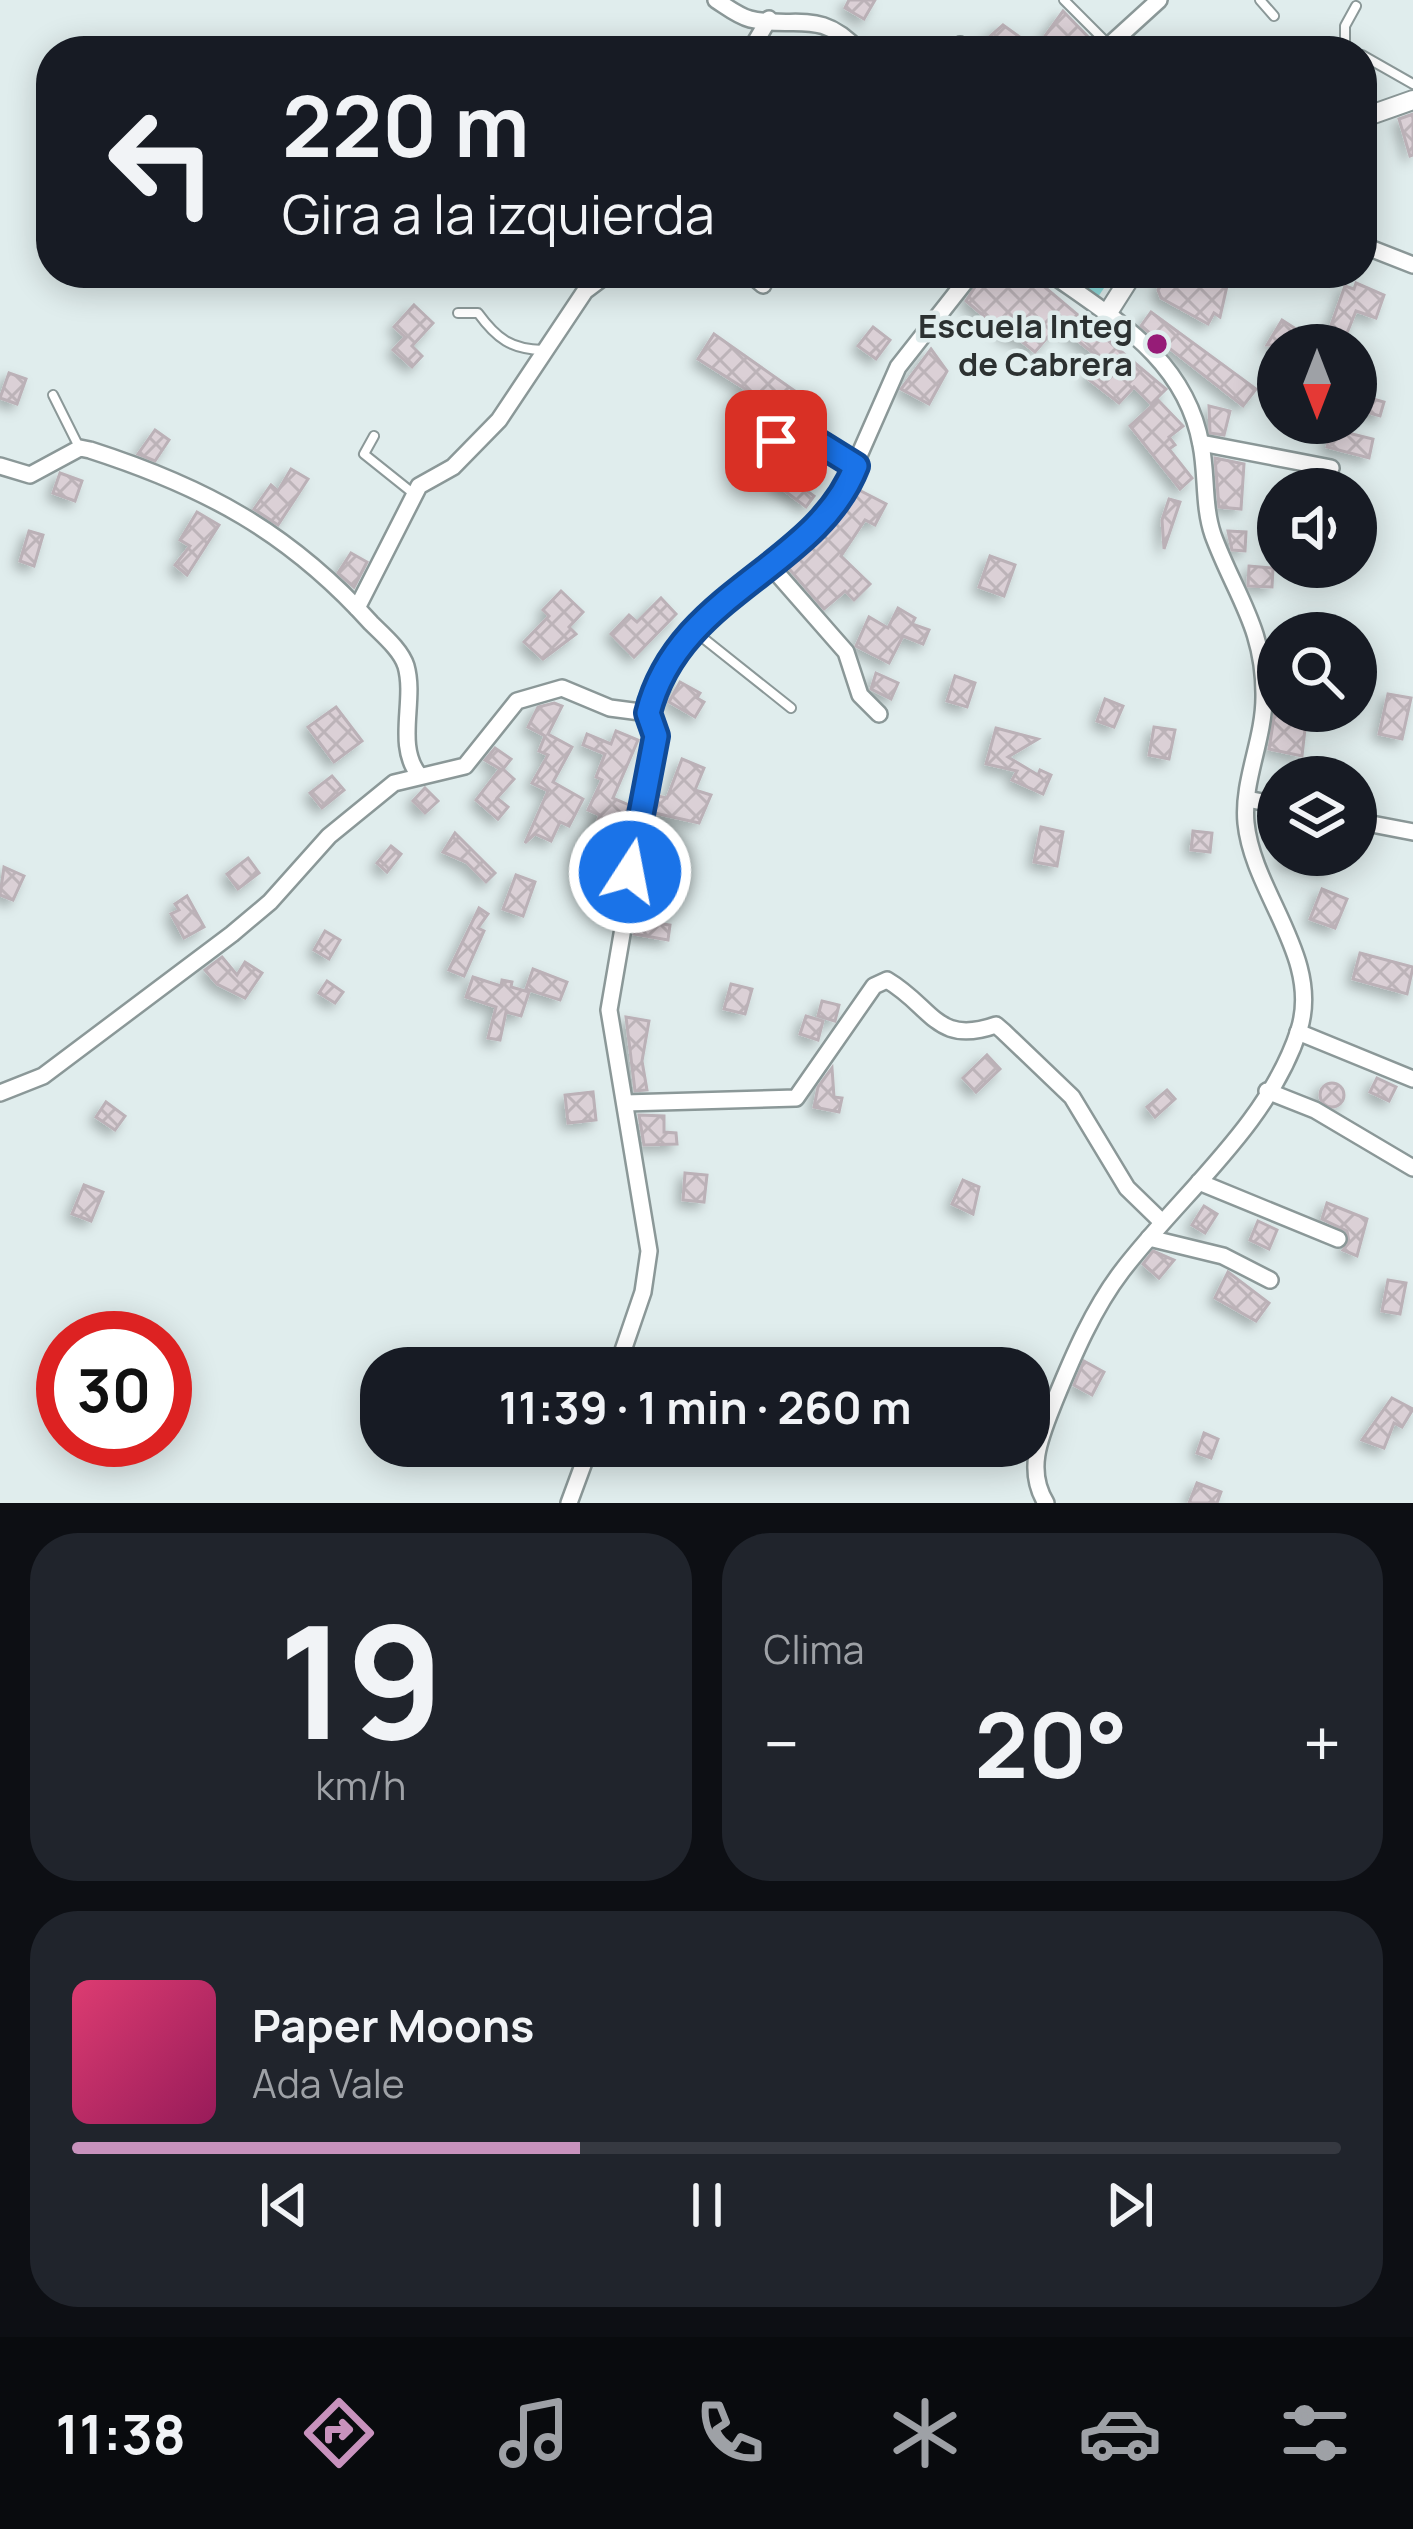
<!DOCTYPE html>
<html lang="es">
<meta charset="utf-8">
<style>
:root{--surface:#171b24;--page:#20242c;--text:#f1f3f6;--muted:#9ea1a6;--line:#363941;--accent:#c892bd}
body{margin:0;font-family:Manrope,sans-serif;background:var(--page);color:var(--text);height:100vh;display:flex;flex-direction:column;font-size:45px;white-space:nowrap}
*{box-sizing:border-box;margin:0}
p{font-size:39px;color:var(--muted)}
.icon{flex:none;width:66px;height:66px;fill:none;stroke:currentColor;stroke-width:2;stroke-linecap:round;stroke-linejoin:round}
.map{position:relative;height:1503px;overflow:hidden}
.panel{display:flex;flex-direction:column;gap:30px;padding:30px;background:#0d0f14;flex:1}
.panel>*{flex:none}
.hud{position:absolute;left:36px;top:36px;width:1341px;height:252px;border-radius:48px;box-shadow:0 6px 30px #0003;background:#171b24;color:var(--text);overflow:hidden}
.needle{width:78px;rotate:180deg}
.fabs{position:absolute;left:1257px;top:324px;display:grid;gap:24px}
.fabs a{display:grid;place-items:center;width:120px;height:120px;border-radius:50%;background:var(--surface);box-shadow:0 6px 30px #0003;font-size:60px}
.speed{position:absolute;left:36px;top:1311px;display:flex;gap:24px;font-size:60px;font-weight:700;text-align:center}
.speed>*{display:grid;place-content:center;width:156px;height:156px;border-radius:50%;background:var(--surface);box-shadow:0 6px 30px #0003;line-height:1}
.speed .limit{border:18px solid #d22;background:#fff;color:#111}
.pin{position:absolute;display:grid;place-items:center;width:102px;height:102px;color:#fff;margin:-51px;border-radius:24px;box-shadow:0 6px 18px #0006}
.me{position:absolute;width:132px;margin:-66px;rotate:11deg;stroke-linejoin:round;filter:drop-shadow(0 0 9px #0008)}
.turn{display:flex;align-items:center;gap:42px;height:252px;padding:0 48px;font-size:54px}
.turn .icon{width:156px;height:156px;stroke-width:2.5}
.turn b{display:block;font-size:84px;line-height:102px}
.big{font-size:90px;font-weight:700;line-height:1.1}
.panel .card{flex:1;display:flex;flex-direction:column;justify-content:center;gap:18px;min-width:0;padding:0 42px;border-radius:48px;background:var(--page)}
.panel .dial{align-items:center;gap:0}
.dial b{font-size:156px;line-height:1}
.song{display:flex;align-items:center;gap:36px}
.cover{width:144px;height:144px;border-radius:18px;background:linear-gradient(135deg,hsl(340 70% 55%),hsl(330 70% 35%))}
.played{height:12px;border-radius:6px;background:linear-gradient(90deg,var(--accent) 40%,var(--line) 40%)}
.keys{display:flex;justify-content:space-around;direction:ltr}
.heat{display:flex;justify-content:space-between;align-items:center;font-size:66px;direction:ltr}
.panel .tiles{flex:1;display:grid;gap:30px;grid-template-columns:1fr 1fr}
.card:last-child{grid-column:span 2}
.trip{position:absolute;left:360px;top:1347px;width:690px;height:120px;border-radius:48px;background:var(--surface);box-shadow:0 6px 30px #0003;font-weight:700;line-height:120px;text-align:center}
.tab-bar{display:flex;height:192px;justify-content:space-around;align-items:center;background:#090b0e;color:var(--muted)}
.tab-bar .icon{width:84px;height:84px}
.tab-bar .current{color:var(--accent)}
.tab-bar b{font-size:54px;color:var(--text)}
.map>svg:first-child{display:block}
</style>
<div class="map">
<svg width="1413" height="1503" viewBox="0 0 1413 1503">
<defs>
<pattern id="building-cross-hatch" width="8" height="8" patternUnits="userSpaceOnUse" patternTransform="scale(3)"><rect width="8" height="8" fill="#dbd0d6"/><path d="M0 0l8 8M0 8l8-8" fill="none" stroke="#bcb3b8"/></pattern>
<filter id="shadow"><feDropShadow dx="-5.5" dy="5.5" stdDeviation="6" flood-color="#0004"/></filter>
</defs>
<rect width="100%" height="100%" fill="#e0eded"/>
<polygon fill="#8edcdc" points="1063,273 1114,273 1098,297"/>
<g fill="url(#building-cross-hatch)" stroke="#bbb1b7" stroke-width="3" filter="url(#shadow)">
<polygon points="849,0 875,0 864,19 845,8"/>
<polygon points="1063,11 1094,43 1086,51 1062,51 1045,36"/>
<polygon points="1003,25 1024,40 1016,51 984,51 980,45"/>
<polygon points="1413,114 1413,155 1410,156 1399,119"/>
<polygon points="984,273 1028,273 1166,389 1151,404 1134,387 1119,403 1087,378 1102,360 1058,325 1035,352 1015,336 1011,339 966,301"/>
<polygon points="1169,273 1207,273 1203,281 1227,286 1220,317 1214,313 1208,324 1161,298 1158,290"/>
<polygon points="1356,283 1384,295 1376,318 1356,311 1342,345 1325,342 1345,286 1354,289"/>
<polygon points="414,305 433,323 412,346 422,356 412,367 393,350 405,337 394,327"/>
<polygon points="1151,312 1256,389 1243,406 1141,326"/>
<polygon points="1282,320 1299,331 1291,345 1267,345"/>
<polygon points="873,327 890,340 876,359 858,346"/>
<polygon points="714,334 799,394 778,428 738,403 747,390 698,359"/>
<polygon points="931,349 947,371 929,404 901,389"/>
<polygon points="9,373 26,379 17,404 0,398"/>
<polygon points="1366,397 1384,402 1380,416 1362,411"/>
<polygon points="1158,400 1183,426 1169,437 1175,445 1169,449 1192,478 1180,489 1130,426"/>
<polygon points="1209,406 1230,411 1224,435 1210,433"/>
<polygon points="1332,429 1373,439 1369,458 1327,447"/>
<polygon points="155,430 169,440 155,461 138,454"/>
<polygon points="796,452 814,465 799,485 814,496 806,507 773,482"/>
<polygon points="1215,458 1244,464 1241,509 1219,507"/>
<polygon points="291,469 308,479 278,525 254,509 271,485 278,491"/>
<polygon points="60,473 82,481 75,501 53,493"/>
<polygon points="857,489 886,504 875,525 865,520 841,556 870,584 854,600 845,591 824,609 785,564 847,510"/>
<polygon points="1169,499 1180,502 1164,549 1162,520"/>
<polygon points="197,512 219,525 187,575 175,565 190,546 180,540"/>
<polygon points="29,531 43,535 34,566 20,561"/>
<polygon points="1228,531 1246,532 1245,551 1232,550"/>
<polygon points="351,553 367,562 354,587 338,573"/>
<polygon points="990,556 1015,565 1004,596 979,587"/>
<polygon points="1249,566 1273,568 1272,587 1248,586"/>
<polygon points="561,591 583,612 569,627 576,634 543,659 524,642 549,616 543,610"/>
<polygon points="661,598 676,614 634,657 611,634 629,615 637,622"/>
<polygon points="898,608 915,618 912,624 929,630 923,644 903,636 889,663 856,646 869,617 888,628"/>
<polygon points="876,673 898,683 891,699 871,689"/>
<polygon points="955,676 975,683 967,707 947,701"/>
<polygon points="680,682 700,693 697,698 704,702 695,717 669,702"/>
<polygon points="1388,694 1411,698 1402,739 1379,734"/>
<polygon points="1105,699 1123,706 1114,727 1097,721"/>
<polygon points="554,703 562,706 548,734 572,747 553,782 583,799 569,826 560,822 551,841 535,834 525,843 548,791 532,783 548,755 539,751 545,736 528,727 538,707"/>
<polygon points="336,707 362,741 334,762 308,727"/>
<polygon points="1275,711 1307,711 1302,756 1269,749"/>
<polygon points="1154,727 1175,730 1169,759 1149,755"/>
<polygon points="996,728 1038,739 1008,757 1038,775 1040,770 1051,775 1043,794 1012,780 1017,771 986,764"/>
<polygon points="616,731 638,740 613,798 629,805 605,868 582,860 600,815 588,810 602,780 596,777 605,754 583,745 587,734 611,744"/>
<polygon points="495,748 511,759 503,769 514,779 497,798 508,807 498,819 476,800 500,769 485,760"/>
<polygon points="682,759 704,768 695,790 711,795 699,823 655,813 658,796 667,798"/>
<polygon points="332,776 344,790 322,808 310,793"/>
<polygon points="425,788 438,801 425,813 413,801"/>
<polygon points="1041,827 1063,832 1057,866 1034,862"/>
<polygon points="1193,831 1212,833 1210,852 1191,850"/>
<polygon points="455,833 495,873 486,882 466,862 443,852"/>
<polygon points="391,846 401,854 387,872 377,863"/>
<polygon points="1283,855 1332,855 1329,871 1282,860"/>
<polygon points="248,858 259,873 238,889 227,874"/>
<polygon points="647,860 659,863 655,881 670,885 662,924 670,925 668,940 634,934"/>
<polygon points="4,867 24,876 13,900 0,895"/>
<polygon points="516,875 535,882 523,916 503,909"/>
<polygon points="1322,889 1347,899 1335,928 1310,919"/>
<polygon points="187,896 204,927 184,938 171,914 179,910 175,904"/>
<polygon points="479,908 488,914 478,928 484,931 464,976 449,970"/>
<polygon points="325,931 340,940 329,959 314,950"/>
<polygon points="1360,953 1413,967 1407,994 1353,979"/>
<polygon points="222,957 237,975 245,962 262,973 245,998 217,984 205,970"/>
<polygon points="533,969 567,982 560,1000 526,989"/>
<polygon points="473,977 501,986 502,980 512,982 511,987 529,992 521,1016 506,1012 500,1040 488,1038 496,1007 466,997"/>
<polygon points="327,981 343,992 335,1003 319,993"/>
<polygon points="731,984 752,989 745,1014 724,1009"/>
<polygon points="822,1001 839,1005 835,1021 818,1016"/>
<polygon points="806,1016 823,1021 818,1040 800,1034"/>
<polygon points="626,1017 649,1021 642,1061 647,1090 635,1091"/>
<polygon points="987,1055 1000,1069 976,1092 963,1078"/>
<polygon points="832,1068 834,1097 842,1098 839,1112 814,1107 818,1087"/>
<polygon points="1377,1078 1396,1087 1389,1101 1370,1092"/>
<circle cx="1332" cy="1095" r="12"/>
<polygon points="1167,1090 1175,1099 1155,1117 1147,1107"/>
<polygon points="593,1092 596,1120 568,1123 565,1095"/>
<polygon points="106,1102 125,1116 115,1130 96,1117"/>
<polygon points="639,1115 664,1116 664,1132 676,1133 677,1144 644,1145"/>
<polygon points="685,1173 707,1175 704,1202 683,1200"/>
<polygon points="963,1180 979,1187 973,1214 952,1204"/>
<polygon points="84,1185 103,1192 91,1221 72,1214"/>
<polygon points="1327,1203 1367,1219 1357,1256 1343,1250 1349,1242 1347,1231 1322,1219"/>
<polygon points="1204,1206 1217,1214 1205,1233 1192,1225"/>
<polygon points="1258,1221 1277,1230 1269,1249 1250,1240"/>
<polygon points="1153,1251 1174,1260 1159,1278 1143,1264"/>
<polygon points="1228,1272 1269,1303 1256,1321 1215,1298"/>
<polygon points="1388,1280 1406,1283 1400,1314 1382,1311"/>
<polygon points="1084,1361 1104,1372 1092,1395 1074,1385"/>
<polygon points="1392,1398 1413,1409 1402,1427 1394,1423 1384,1448 1362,1440"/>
<polygon points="1204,1433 1218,1439 1211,1458 1197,1453"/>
<polygon points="1197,1483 1221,1492 1217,1503 1189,1503"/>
</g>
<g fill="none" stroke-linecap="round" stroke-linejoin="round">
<defs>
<g id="service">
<polyline points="1064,0 1108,44"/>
<polyline points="1260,0 1274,16"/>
<polyline points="1139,51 1153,42 1190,51"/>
<polyline points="1353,51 1345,47 1345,26 1356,6"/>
<polyline points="1362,55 1413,84"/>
<path d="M458,313h20c19,26 33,36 65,37"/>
<polyline points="53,395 79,447"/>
<polyline points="742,420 776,441 811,438 854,464"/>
<polyline points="374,436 364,454 414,494"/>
<polyline points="693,630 791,708"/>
</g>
<g id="minor">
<path d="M716,0c11,7 22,16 34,19 45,11 69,-12 109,32"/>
<polyline points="960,45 970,51"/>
<polyline points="750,51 769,19"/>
<polyline points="1103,51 1159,0"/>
<polyline points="1362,245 1413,265"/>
<polyline points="749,273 763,285"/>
<polyline points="1201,443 1331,468"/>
<path d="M0,466l30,9 50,-27 10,2c115,37 199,82 281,173 12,12 30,27 35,43 10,35 -11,79 13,109"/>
<polyline points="768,563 846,652 860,695 879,714"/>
<polyline points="357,608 419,486 453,467 499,420 585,291 609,273"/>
<polyline points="1247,799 1278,805"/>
<polyline points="1356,821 1413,832"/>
<polyline points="1298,1032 1413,1079"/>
<polyline points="1267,1091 1315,1110 1413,1168"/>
<polyline points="0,1093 43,1076 232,934 270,902 329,836 394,783 465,766 517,701 562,688 610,708 648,713"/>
<path d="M625,1103l171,-5 78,-112 13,-6c46,27 49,66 109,45l7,6 69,66 55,91 35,34"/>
<polyline points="1199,1182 1338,1239"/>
<polyline points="1149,1238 1223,1256 1270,1280"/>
<polyline points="617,1368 643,1292 649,1251 609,1010 656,736 650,704 692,629 839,501 898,367 972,273"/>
<polyline points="569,1503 590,1446"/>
<path d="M1046,1503c-21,-34 -5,-68 9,-103 18,-44 38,-91 67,-129 58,-76 147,-147 177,-241 23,-72 -46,-137 -53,-207 -4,-42 18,-83 18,-126 1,-69 -29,-102 -51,-162 -10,-29 -6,-61 -12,-90 -15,-85 -85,-125 -151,-172"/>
</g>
<g id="tertiary">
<polyline points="1362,118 1413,100"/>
<polyline points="1107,314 1133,273"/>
</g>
</defs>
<use href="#service" stroke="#8b9898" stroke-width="12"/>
<use href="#minor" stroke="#8b9898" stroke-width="20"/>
<use href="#tertiary" stroke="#8b9898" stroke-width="22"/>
<use href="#service" stroke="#fff" stroke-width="8"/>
<use href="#minor" stroke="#fff" stroke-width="15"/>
<use href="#tertiary" stroke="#fff" stroke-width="18"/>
</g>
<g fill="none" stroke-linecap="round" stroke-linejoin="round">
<defs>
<path id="route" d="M630,872l26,-136 -8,-23c30,-121 168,-144 208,-247l-45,-28 -35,3"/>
</defs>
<use href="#route" stroke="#114b97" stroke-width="30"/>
<use href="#route" stroke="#1a73e8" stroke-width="21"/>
</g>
<circle fill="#961c77" stroke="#e0eded" stroke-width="4.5" cx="1157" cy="344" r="12"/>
<g text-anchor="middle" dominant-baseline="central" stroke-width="9" stroke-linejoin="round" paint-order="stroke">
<g font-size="33" font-weight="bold" fill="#2c3131" stroke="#e0eded" text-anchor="end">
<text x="1133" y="325">Escuela Integ<tspan x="1133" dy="38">de Cabrera</tspan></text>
</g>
</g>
</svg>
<div class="fabs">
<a><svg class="needle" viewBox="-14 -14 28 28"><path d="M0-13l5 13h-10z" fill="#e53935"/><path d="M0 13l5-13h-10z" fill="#9ea1a6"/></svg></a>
<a><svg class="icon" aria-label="sound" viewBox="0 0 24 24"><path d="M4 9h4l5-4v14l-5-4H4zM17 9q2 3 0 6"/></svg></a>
<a><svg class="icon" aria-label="search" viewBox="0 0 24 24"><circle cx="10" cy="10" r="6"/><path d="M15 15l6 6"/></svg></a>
<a><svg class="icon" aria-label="layers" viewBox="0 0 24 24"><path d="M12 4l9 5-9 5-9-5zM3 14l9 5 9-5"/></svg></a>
</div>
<div class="speed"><div class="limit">30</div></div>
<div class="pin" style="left:776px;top:441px;background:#d93025"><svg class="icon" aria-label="arrive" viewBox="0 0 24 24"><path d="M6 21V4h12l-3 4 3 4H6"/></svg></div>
<svg class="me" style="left:630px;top:872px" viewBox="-20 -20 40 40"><circle r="17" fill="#1a73e8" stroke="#fff" stroke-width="3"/><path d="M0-11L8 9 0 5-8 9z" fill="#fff"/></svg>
<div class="trip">11:39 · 1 min · 260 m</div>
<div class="hud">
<div class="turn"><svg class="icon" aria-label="left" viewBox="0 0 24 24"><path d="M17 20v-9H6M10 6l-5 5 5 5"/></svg><div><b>220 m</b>Gira a la izquierda</div></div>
</div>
</div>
<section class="panel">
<div class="tiles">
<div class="card dial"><b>19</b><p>km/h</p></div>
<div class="card"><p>Clima</p>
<div class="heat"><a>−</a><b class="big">20°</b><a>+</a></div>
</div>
<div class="card">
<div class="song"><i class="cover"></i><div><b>Paper Moons</b><p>Ada Vale</p></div></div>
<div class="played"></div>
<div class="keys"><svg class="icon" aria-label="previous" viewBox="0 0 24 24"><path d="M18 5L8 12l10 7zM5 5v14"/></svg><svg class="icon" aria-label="pause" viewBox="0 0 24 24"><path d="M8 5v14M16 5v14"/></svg><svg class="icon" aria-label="next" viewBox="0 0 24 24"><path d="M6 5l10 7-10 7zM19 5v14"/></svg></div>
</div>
</div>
</section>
<nav class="tab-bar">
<b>11:38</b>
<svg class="icon current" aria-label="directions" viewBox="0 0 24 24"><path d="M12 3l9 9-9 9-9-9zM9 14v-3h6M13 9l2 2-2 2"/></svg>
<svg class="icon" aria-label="music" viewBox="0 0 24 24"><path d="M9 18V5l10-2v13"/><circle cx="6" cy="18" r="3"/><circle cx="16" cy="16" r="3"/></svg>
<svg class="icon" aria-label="phone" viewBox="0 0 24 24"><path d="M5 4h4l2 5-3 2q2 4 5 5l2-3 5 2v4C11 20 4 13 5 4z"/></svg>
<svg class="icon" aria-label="climate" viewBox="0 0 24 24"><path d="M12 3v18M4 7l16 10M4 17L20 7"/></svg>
<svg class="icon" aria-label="car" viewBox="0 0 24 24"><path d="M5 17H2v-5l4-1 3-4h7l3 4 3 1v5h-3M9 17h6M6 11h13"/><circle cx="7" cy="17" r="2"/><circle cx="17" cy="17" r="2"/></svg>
<svg class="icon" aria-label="filters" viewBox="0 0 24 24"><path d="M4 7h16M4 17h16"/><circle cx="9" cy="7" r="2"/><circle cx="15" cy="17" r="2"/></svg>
</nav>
